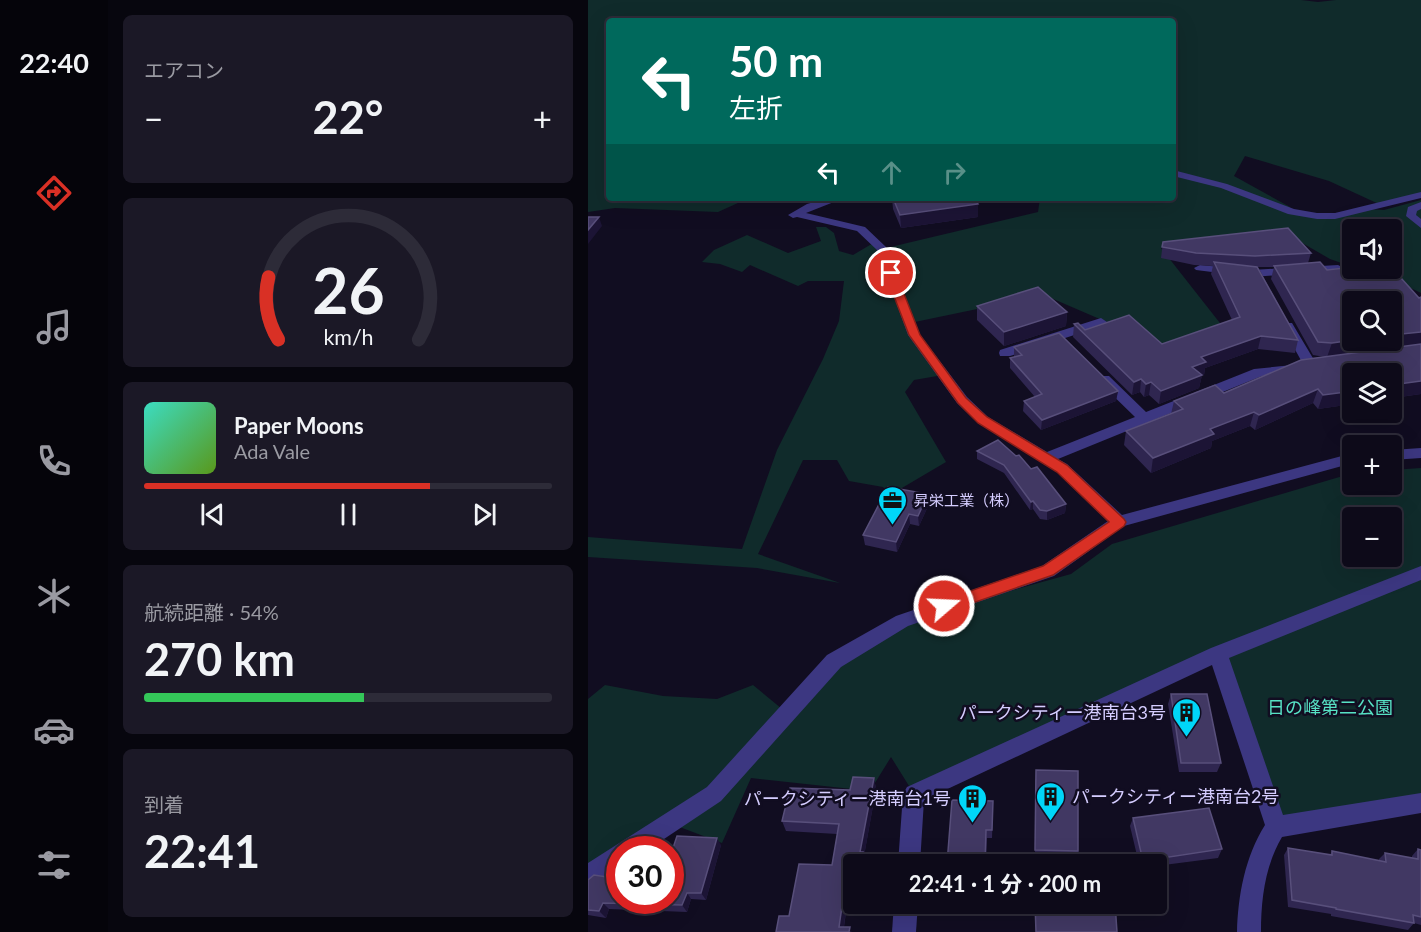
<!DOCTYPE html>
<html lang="ja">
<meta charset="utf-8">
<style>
:root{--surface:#0d0a19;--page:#1b1826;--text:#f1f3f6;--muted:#9a9aa2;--line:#2d2b38;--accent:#d93025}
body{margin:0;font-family:Lato,"Noto Sans JP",sans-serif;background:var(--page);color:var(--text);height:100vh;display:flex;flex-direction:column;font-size:22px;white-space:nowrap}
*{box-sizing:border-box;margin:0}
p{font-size:20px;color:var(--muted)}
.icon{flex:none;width:33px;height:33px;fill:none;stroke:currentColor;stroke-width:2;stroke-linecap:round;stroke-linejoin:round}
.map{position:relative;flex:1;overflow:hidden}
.drawer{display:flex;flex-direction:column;gap:15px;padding:15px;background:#07060e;width:480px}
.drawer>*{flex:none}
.guide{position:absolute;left:18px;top:18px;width:570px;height:183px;border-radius:6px;box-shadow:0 6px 24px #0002,0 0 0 2px var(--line);background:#00695c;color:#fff;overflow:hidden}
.controls{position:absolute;left:754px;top:219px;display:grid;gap:12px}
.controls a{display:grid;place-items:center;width:60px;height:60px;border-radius:6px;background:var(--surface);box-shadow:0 6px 24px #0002,0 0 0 2px var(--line);font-size:30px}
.speed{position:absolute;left:18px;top:836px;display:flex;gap:12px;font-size:30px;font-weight:700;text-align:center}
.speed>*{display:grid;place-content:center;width:78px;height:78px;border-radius:50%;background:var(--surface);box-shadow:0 6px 24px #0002,0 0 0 2px var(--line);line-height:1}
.speed .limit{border:9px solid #d22;background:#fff;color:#111}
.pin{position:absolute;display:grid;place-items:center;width:51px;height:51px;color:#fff;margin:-26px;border:3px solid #fff;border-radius:50%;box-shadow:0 2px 6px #0007}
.me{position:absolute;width:66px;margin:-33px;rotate:71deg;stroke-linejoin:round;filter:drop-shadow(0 0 4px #0008)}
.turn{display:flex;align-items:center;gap:21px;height:126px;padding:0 24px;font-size:27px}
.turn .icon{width:78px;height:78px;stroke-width:2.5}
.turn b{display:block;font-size:42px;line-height:51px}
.lanes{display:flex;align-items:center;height:57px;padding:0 24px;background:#0003;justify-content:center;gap:30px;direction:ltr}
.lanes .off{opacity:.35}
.big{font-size:45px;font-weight:700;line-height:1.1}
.drawer .card{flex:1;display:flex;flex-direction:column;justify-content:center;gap:9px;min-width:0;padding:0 21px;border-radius:9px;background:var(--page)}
.drawer .dial{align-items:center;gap:0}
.dial svg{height:156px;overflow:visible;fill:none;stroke:var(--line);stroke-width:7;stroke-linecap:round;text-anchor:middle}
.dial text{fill:var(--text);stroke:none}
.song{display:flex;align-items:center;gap:18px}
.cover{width:72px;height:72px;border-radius:9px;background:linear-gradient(135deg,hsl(170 70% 55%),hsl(90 70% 35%))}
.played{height:6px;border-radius:3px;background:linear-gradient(90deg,var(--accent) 70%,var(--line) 70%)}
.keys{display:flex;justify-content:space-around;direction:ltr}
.heat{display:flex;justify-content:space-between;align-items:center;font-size:33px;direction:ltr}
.charge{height:9px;border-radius:4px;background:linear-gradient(90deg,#34c759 54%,var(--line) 0)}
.trip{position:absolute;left:255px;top:854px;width:324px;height:60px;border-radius:6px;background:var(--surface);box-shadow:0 6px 24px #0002,0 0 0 2px var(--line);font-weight:700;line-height:60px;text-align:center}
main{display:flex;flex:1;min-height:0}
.dock{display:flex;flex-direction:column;width:108px;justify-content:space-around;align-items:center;background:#05040a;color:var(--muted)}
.dock .icon{width:42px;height:42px}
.dock .current{color:var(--accent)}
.dock b{font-size:27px;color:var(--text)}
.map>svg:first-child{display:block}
</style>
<main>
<nav class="dock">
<b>22:40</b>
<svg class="icon current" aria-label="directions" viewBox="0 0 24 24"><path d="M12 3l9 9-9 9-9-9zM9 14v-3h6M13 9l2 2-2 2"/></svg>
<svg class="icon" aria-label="music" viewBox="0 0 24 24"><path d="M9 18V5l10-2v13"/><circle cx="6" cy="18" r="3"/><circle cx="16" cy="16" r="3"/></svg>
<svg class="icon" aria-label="phone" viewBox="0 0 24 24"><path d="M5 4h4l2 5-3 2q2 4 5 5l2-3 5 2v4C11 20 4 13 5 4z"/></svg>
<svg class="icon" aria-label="climate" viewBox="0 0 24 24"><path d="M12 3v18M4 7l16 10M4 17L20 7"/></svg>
<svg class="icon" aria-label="car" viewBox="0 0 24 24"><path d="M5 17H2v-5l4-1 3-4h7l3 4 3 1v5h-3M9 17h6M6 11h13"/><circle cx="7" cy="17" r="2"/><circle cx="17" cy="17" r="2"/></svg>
<svg class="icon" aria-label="filters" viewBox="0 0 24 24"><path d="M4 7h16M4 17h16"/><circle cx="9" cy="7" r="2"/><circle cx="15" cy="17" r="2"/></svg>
</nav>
<section class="drawer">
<div class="card"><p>エアコン</p>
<div class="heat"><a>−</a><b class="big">22°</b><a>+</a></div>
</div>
<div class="card dial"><svg viewBox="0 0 100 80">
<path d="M14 69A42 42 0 1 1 86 69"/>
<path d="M14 69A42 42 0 0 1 9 37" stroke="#d93025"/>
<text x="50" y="56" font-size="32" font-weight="700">26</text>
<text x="50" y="72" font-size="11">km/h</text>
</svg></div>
<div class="card">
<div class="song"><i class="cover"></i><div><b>Paper Moons</b><p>Ada Vale</p></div></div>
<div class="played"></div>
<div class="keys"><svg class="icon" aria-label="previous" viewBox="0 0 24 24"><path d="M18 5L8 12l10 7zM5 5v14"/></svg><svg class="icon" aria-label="pause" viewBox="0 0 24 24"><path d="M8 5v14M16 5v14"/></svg><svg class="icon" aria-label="next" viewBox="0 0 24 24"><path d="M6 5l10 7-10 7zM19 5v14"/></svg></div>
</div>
<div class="card"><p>航続距離 · 54%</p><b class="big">270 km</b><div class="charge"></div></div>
<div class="card"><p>到着</p><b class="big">22:41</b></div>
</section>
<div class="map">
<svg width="833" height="932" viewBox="0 0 833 932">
<rect width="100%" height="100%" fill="#110d21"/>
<g fill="#102b2b" fill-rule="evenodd">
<polygon points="0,0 713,0 730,2 748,0 833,0 833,195 793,205 741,181 657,156 646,176 702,207 704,212 729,216 779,209 796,210 833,200 833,293 804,279 770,269 804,268 804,230 765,230 765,267 742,259 690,229 573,248 639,332 572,345 456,295 322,323 355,375 326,380 317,392 358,462 302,495 295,487 261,481 249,460 215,460 170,554 252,583 169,568 0,557 0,537 154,549 189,450 235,359 251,321 256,281 220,281 210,286 162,265 154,272 132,264 114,262 126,250 159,235 200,253 233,241 228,227 238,227 246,233 251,251 265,255 287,242 294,249 450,212 452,198 585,198 585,21 21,21 21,198 161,198 130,212 27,208 0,212"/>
<path d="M833,468v335l-145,24 -58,-172 -304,139 -23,-37 -21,34 -119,-13 -29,65 -53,-20 -49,26 -32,27v-177l17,-14 58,11 54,3 36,-14 34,28 47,-52 68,-40 169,-47 41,-30 241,-71v11h39v-14zM765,518h39v38h-39z"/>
</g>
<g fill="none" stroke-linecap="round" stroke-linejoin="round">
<g fill="#3c3781" fill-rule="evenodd">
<polygon points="585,170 639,184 706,209 729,213 747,213 833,192 833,198 747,219 729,219 700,214 633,188 585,176"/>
<polygon points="240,198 256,198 218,213 277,227 298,247 332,335 379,397 400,417 459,452 547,417 511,382 509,379 511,376 521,376 558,412 666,369 715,364 694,326 696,323 704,323 729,365 727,368 674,376 470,459 479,464 534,515 765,453 765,463 536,526 466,576 320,626 253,667 133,801 61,849 32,849 32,868 0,887 0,863 119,787 239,655 308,616 454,566 520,521 469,472 390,423 369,403 320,335 289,250 269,231 209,217 205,218 200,215 219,204"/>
<polygon points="833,202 833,209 829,211 828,215 833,219 833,228 818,216 820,207"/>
<polygon points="612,265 664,270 750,265 756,268 750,271 664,277 608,270 606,268"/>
<polygon points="513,318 519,322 517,325 422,356 412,356 411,353 412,350"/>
<polygon points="833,448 833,458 804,460 804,450"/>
<path d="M833,566v14l-192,78 54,157 138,-22v20l-139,24c-17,29 -21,62 -21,95h-24c1,-37 8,-75 28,-107l-53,-160 -288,135 -4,64h-22l5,-70 4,-7 304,-139z"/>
<polygon points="306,903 330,903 328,932 304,932"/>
</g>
</g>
<g fill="#2f2650">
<polygon points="304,198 390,204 390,217 313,228 305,209"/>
<polygon points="575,242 723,253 720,263 739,270 831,298 833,297 833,394 730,409 725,403 667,430 662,426 624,441 623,448 563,473 536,445 538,431 583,414 586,401 636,393 737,357 725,355 683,279 686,267 670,267 710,340 707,353 670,349 617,368 616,375 614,375 611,388 571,404 561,395 556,397 552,392 544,395 485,337 486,324 497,330 574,344 644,320 623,274 625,266 606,265 573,258"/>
<polygon points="389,306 479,312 478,326 416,346 389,320"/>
<polygon points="426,347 530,391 528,401 453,430 435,411 436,401 447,397 422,368 422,358 426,357"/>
<polygon points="389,451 443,469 478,504 477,513 459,520 452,519 445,509 442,510 416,473 389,459"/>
<polygon points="340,494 341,504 331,526 322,524 309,552 277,545 275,535"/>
<polygon points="583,694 633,763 629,772 591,772 580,704"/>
<polygon points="286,778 288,789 276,856 277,864 266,864 266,882 262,882 256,927 264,932 201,916 244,865 249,834 198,831 194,821"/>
<polygon points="447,779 490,851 489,859 447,858"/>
<polygon points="405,810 404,838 399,838 398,864 359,864"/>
<polygon points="545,818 634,849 630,858 568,866 568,864 551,864 542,826"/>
<polygon points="133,845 118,900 103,899 99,912 21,909 18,918 0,915 0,880 32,900"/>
<polygon points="700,848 742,855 744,851 791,861 791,859 797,853 824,858 824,856 830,849 833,850 833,925 826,923 820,930 743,916 743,914 700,907 696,855"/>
</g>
<g fill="#1c1435">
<polygon points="390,204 390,217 313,228 312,215"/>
<polygon points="11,217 14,226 0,244 0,230"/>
<polygon points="479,312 478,326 416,346 416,332"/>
<polygon points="833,332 833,345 739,357 744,343 765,340 804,340 804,335"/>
<polygon points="673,336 670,349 617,368 616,375 602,380 604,367 613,357"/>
<polygon points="614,375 611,388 571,404 573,391"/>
<polygon points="553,379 552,392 544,395 546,382"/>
<polygon points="833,381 833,394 804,398 804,385"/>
<polygon points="563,382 561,395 556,397 558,384"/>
<polygon points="730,389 725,403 667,430 671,415"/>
<polygon points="530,391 528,401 453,430 454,420"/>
<polygon points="765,391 765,404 730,409 735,395"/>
<polygon points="666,412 662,426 624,441 623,448 563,473 565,458 622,429"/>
<polygon points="340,494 341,504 331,526 330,516"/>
<polygon points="445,501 445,509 442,510 443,502"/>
<polygon points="478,504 477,513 459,520 459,511"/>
<polygon points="321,514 322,524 309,552 308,542"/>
<polygon points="286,778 288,789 276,856 277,864 273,864 272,852"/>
<polygon points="129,838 133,845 118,900 113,893"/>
<polygon points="259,872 262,882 255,932 251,927"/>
<polygon points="99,893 103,899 99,912 94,905"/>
<polygon points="15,903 21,909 18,918 11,911"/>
</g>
<g fill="#413863" stroke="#584f7b" stroke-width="1.5">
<polygon points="305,198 386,198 390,204 312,215"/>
<polygon points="0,217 11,217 0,230"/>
<polygon points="700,228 723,253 667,256 608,253 574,247 575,242"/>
<polygon points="626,262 669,267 710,340 673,336 613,357 618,362 604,367 614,375 573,391 563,382 558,384 553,379 546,382 486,324 490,323 497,330 541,315 574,344 652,317"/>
<polygon points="732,262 739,270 765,267 765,268 804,268 831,298 833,297 833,332 804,335 804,302 765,302 765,340 744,343 730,342 686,266"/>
<polygon points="450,287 479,312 416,332 389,306"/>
<polygon points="471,333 530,391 454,420 436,401 454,394 422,358 434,355 426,347"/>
<polygon points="833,344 833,381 804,385 804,374 765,374 765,391 735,395 730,389 671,415 666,412 622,429 626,434 565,458 538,431 595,409 586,401 627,385 636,393 713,360"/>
<polygon points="410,440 428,456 431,455 443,469 449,467 478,504 459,511 452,510 445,501 443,502 416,465 389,451"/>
<polygon points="300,487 340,494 330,516 321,514 308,542 275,535"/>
<polygon points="583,694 619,694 633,763 593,763"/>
<polygon points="448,770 490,771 490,851 447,850"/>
<polygon points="265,777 286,778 272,852 275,852 273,864 266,864 266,873 259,872 251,927 262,927 261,932 188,932 191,916 201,916 211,864 244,865 251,824 194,821 202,788 262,790"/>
<polygon points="364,800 405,801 404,830 398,830 397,864 359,864"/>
<polygon points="621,808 634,849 555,861 545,818"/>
<polygon points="89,836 129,838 113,893 99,893 94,905 15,903 11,911 0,910 0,880 6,875 32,879 32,900 82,900 82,857"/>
<polygon points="700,848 744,855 744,851 798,862 797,853 830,859 830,849 833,850 833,917 825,915 826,923 748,909 748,908 704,900"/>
<polygon points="447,903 527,903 529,932 448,932"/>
</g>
<polygon fill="#d93025" stroke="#8d1f18" stroke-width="1.5" points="299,270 308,273 332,335 378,398 399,417 479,465 536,519 538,522 536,526 465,575 356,613 350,611 348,606 350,602 455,566 521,522 469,472 390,423 370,403 321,335 297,273"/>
<defs>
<symbol id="office-pin" viewBox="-11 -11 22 30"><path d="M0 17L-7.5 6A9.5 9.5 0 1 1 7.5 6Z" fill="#00d6f8" stroke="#110d21"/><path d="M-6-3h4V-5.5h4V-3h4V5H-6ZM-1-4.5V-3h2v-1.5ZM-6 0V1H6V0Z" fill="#111"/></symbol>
<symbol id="building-pin" viewBox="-11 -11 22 30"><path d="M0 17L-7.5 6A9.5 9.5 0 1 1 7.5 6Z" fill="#00d6f8" stroke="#110d21"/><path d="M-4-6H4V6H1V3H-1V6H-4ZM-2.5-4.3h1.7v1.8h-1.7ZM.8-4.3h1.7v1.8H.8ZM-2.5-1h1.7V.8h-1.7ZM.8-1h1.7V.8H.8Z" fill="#111"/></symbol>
</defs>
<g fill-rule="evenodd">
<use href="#office-pin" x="288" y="484" width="33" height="45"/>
<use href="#building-pin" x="582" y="696" width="33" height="45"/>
<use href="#building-pin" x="446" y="780" width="33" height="45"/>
<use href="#building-pin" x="368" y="782" width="33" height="45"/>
</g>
<g text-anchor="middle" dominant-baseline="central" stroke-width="5" stroke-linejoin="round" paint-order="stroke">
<g font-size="15" fill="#d5cdff" stroke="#110d21" text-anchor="start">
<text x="326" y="500">昇栄工業（株）</text>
</g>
<g font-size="18" fill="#57e1c4" stroke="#110d21">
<text x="742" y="707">日の峰第二公園</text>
</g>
<g font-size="18" fill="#d5cdff" stroke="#110d21" text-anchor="end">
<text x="578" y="712">パークシティー港南台3号</text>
<text x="484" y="796" text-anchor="start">パークシティー港南台2号</text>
<text x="363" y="798">パークシティー港南台1号</text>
</g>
</g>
</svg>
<div class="controls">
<a><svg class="icon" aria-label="sound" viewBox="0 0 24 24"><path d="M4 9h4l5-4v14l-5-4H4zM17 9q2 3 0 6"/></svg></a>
<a><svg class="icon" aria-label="search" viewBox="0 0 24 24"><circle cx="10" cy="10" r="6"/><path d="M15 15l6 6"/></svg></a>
<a><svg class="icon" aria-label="layers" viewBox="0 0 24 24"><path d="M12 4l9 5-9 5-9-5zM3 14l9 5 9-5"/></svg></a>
<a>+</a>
<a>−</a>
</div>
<div class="speed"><div class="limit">30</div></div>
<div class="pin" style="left:303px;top:273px;background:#d93025"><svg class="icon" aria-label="arrive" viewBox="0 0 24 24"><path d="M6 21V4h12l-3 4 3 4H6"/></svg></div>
<svg class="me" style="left:356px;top:606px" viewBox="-20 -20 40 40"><circle r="17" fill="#d93025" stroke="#fff" stroke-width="3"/><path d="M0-11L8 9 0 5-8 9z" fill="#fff"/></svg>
<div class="trip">22:41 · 1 分 · 200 m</div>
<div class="guide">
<div class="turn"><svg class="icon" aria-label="left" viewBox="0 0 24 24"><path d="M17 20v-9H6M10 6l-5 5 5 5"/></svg><div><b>50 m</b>左折</div></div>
<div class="lanes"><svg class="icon" aria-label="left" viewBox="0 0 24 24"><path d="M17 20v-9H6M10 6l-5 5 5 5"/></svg><svg class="icon off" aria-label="ahead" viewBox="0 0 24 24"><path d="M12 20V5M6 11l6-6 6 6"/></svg><svg class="icon off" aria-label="right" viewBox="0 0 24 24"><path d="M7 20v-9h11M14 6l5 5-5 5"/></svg></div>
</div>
</div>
</main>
